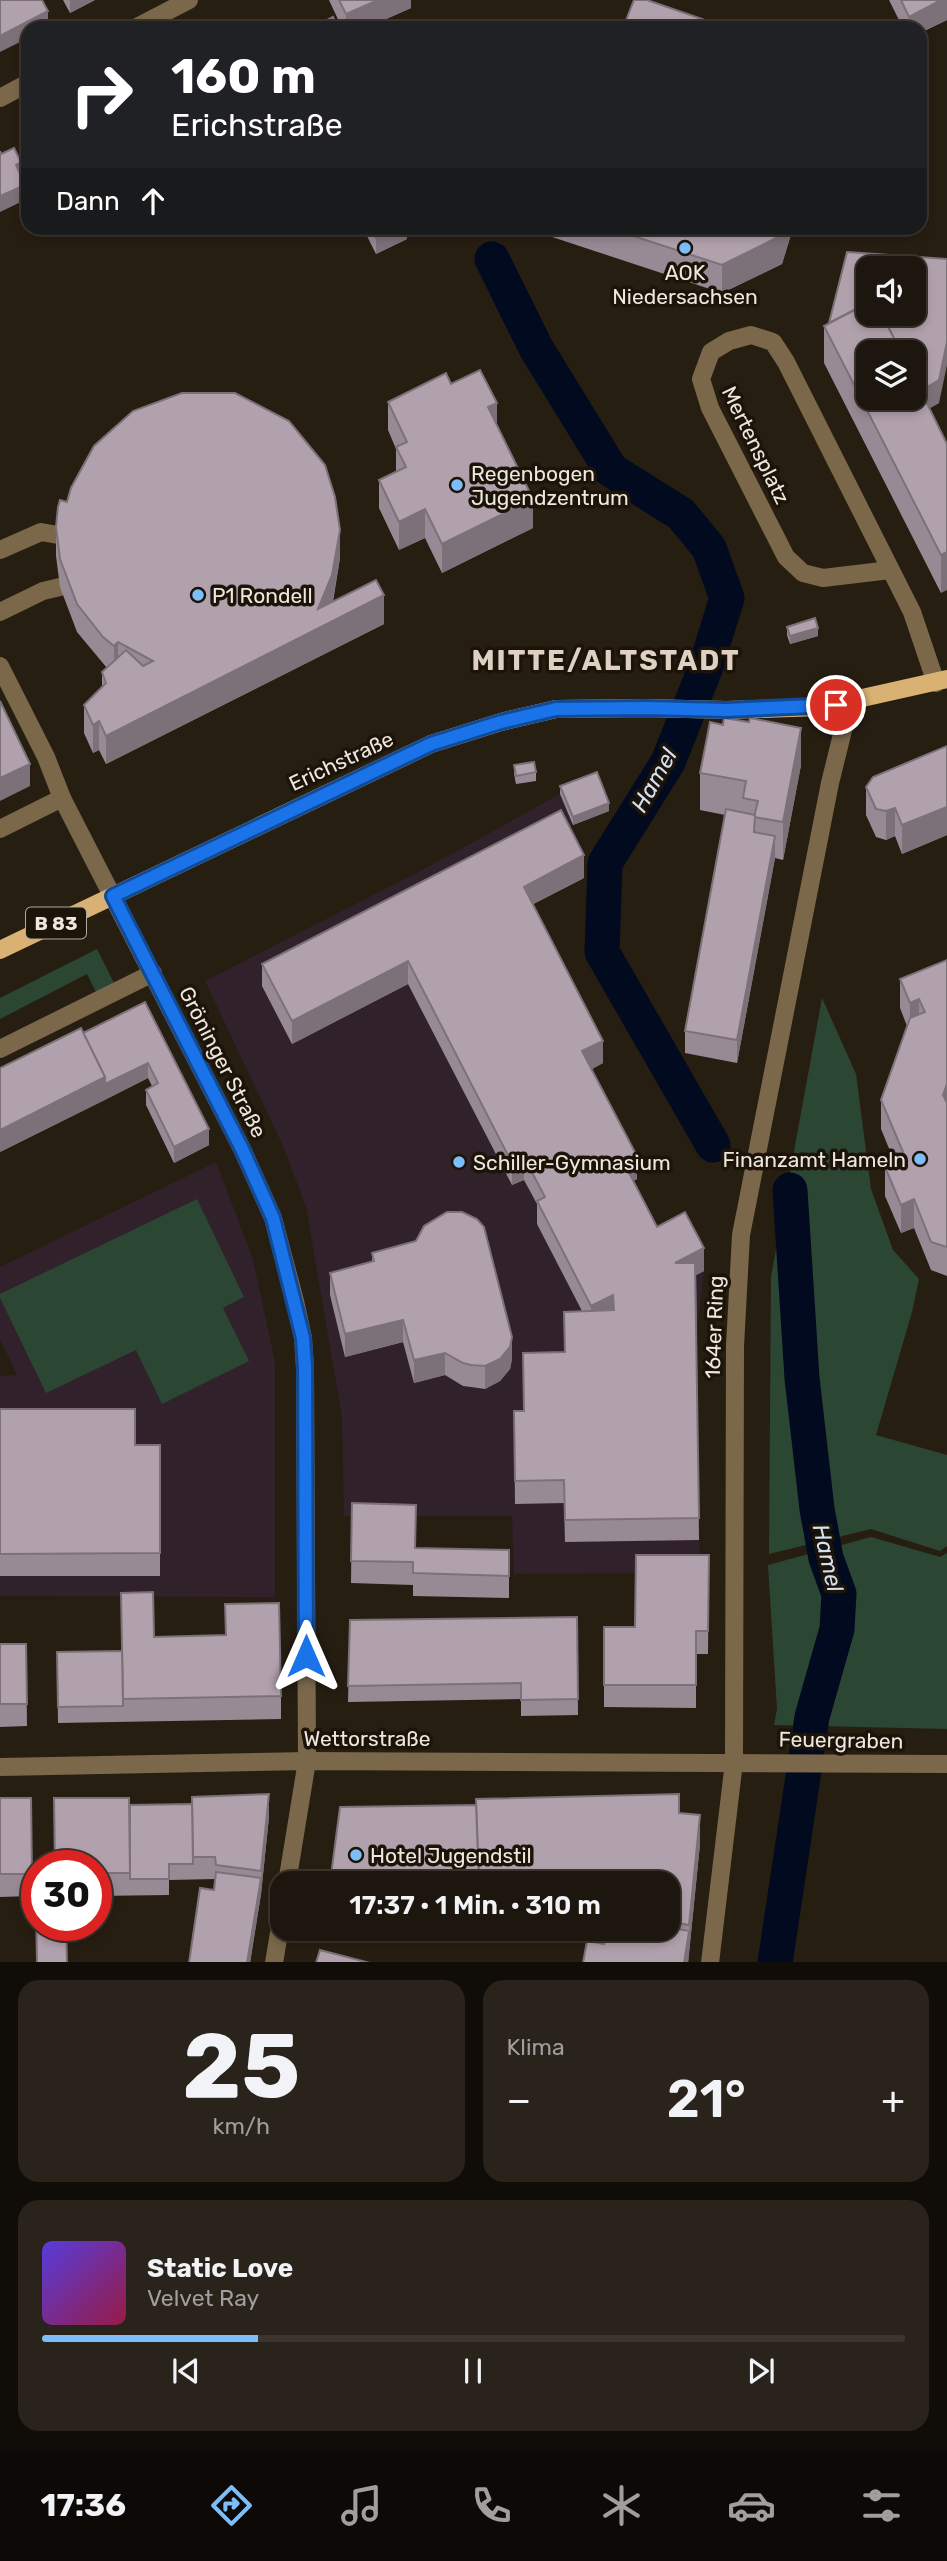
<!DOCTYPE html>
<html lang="de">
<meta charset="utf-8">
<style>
:root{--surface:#1d160e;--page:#2a231c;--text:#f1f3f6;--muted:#a09f9e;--line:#3b352e;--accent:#7dbef9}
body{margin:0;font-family:Rubik,sans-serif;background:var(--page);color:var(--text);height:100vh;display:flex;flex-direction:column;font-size:26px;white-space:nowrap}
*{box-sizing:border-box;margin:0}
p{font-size:23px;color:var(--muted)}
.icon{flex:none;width:38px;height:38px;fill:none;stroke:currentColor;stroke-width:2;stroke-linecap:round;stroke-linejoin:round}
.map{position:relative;height:1962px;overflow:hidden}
.panel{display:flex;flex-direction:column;gap:18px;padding:18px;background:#100c08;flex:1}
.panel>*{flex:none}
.guide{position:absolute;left:21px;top:21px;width:906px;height:214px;border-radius:21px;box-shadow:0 4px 10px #0003,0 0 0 2px var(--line);background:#202124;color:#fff;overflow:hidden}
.buttons{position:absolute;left:856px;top:256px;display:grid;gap:14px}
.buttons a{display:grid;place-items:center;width:70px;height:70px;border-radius:14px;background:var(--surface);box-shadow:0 4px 10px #0003,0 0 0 2px var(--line);font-size:35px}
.speed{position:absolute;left:21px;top:1850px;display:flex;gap:14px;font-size:35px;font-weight:700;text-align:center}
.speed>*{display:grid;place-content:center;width:91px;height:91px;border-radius:50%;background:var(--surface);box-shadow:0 4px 10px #0003,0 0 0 2px var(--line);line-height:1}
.speed .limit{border:10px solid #d22;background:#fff;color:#111}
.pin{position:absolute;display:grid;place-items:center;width:60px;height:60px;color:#fff;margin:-30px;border:4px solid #fff;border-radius:50%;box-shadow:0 2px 7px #0007}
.me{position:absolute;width:77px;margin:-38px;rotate:0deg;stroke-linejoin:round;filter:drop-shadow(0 0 5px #0008)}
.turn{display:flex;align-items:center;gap:24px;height:147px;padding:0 35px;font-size:32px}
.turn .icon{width:91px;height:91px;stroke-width:2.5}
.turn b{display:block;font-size:49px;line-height:60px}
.then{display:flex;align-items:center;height:66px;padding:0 35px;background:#0003;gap:14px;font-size:26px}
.big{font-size:52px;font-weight:600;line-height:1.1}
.panel .tile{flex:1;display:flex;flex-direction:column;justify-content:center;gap:10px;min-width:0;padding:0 24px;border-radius:21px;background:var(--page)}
.panel .dial{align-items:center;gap:0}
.dial b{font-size:91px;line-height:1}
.song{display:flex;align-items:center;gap:21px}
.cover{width:84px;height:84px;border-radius:10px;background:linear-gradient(135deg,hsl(250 70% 55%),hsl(340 70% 35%))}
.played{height:7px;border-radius:4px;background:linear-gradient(90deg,var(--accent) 25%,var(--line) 25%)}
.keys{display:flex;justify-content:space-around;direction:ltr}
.heat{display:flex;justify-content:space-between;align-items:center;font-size:38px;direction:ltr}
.panel .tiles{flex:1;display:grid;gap:18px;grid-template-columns:1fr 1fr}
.tile:last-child{grid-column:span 2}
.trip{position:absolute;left:270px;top:1871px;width:410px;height:70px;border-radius:21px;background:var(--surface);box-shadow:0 4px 10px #0003,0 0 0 2px var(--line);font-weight:600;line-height:70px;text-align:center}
.tab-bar{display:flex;height:112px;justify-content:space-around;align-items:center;background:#0c0906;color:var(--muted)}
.tab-bar .icon{width:49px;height:49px}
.tab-bar .current{color:var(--accent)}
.tab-bar b{font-size:32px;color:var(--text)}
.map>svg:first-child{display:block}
</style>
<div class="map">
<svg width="947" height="1963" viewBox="0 0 947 1963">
<rect width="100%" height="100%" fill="#271e12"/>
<g fill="#31212a">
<polygon points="597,780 609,811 573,825 562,833 584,878 524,909 583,1074 637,1179 624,1185 656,1249 685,1235 704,1271 696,1337 700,1573 514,1574 512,1516 344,1516 342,1417 306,1207 283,1146 205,981 428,867 560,794"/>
<polygon points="216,1162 253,1259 275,1362 275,1597 0,1596 0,1376 17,1375 0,1339 0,1267"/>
</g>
<g fill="#2c4634">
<polygon points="97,949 114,983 96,992 87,974 0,1019 0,998"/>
<polygon points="822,998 856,1074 871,1189 893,1250 919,1279 912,1312 876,1435 947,1455 947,1546 940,1551 871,1529 769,1554 771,1277"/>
<polygon points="197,1199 244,1297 223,1308 249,1361 162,1404 136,1350 46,1393 0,1298 0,1294"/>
<polygon points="871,1537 940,1557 947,1553 947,1729 774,1725 777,1709 768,1565"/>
</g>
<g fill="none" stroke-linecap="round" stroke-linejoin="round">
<g stroke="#010a1e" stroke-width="35">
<polyline points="492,259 536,348 611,470 681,514 709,548 727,598 705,669 668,762 605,863 602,952 713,1145"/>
<polyline points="775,1963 812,1717 837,1629 839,1594 826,1558 817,1509 802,1378 790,1190"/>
</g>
<g stroke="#7b684b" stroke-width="18">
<polyline points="135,28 189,0"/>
<polyline points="0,98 28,83"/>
<polyline points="0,550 41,532 58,535"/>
<polyline points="890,570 823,578 803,573 786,557 710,408 701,379 711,352 729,341 751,335 773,342 786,362 912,612 936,683"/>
<polyline points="0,612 43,591 60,587"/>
<polyline points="0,666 46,757 62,798 242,1149 273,1218 295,1301 303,1338 305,1368 307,1761 287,1883"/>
<polyline points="0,829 62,798"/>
<polyline points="0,1049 153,973"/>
<polyline points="0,1767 307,1761 947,1764"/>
<polyline points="274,1963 282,1915"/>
<polyline points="710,1963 734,1762 735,1346 741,1235 830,783 850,702"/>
</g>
<polyline stroke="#d8b173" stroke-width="18" points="0,950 431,744 501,722 556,709 646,708 726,710 822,707 947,679"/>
</g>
<g fill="#988a95">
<polygon points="63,0 95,0 70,13"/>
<polygon points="329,0 411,0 411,8 366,28 342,28"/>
<polygon points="889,0 947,0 947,20 920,33 920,28 903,28"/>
<polygon points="28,117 28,151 20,137 20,121"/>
<polygon points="363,228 407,228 407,239 376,254"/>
<polygon points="537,228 793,228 782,264 722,293 537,232"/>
<polygon points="824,326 939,403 929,408 947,444 941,593 824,363"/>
<polygon points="451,384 497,425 533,528 442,573 425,538 399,550 379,508 379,480 396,471 396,449 388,430 388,402"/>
<polygon points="67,502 340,558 333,602 384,624 106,764 99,750 93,753 84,733 84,705 102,687 102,672 107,668 77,632 60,587 56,556 56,527"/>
<polygon points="787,627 818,636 790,644 787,635"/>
<polygon points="947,746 947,835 902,854 895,836 886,840 876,837 866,815 866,787"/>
<polygon points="514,765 536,772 536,781 516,784 514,774"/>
<polygon points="801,765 783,860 775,858 737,1063 685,1053 685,1031 725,815 700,810 700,773"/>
<polygon points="560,786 609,811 573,825 560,794"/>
<polygon points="584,878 533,904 603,1063 592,1069 637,1179 633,1181 657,1227 704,1271 696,1275 699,1540 565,1542 564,1503 515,1504 514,1411 523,1411 564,1352 564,1312 582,1311 537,1224 537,1204 524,1180 512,1185 408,984 292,1044 262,986 262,964"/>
<polygon points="947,960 947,1276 931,1270 914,1228 901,1233 885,1196 885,1167 895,1163 881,1129 881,1100 907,1026 900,1008 900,979"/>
<polygon points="145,1002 209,1145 174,1163 146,1105 146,1090 152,1086 148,1078 0,1152 83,1033"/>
<polygon points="372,1253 512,1359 510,1369 500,1381 485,1389 471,1387 463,1386 445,1375 414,1383 403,1342 345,1357 330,1295 330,1273 372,1262"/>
<polygon points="0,1409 135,1445 160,1445 160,1576 0,1576"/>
<polygon points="352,1503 415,1548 509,1550 509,1598 413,1596 413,1585 351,1583"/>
<polygon points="709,1555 708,1654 696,1654 696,1708 604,1707 604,1627 635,1627"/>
<polygon points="225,1604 281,1696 281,1719 58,1723 57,1652 122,1651 154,1637 225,1635"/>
<polygon points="577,1617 578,1715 521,1716 521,1699 348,1702 350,1620"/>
<polygon points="0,1644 26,1644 27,1726 0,1727"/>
<polygon points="0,1798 31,1798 32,1896 0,1897"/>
<polygon points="130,1805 269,1817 261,1894 250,1963 189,1963 214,1890 215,1879 169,1880 169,1895 96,1896 96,1866"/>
<polygon points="679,1813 700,1844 688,1963 583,1963 604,1944 667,1928 667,1883 330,1883"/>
</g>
<g fill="#7c7179">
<polygon points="70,0 95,0 70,13"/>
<polygon points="378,0 411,0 411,8 366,28 346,28 346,14"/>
<polygon points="941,0 947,0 947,20 920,33 920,28 909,28 909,17"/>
<polygon points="48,11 48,27 28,28 28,38 0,52 0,36"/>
<polygon points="21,162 21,177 16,165"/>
<polygon points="25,185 25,200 0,212 0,196"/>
<polygon points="399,228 407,228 407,239 376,254 376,238"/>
<polygon points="784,228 793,228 782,264 722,293 722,265"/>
<polygon points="947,342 947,365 939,403 915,417 915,394"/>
<polygon points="497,403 497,431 488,407"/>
<polygon points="533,499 533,528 442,573 442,544"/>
<polygon points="425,509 425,538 399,550 399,522"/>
<polygon points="340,530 340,558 332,604 384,595 384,624 106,764 106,736 318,609"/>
<polygon points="947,552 947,590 941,593 941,555"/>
<polygon points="818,628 818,636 790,644 790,636"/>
<polygon points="118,642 118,670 114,674 114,646"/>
<polygon points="99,721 99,750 93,753 93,725"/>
<polygon points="801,728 801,765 783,860 783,822"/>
<polygon points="30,764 30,786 0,801 0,778"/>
<polygon points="609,803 609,811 573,825 573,817"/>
<polygon points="947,807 947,835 902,854 902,825"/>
<polygon points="895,808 895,836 886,840 886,811"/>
<polygon points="775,836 775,858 737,1063 737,1040"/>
<polygon points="584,855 584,878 524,909 524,887"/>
<polygon points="408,961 408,984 292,1044 292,1021"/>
<polygon points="919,999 919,1027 910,1031 910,1003"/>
<polygon points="603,1041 603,1063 582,1074 582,1051"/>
<polygon points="148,1063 148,1078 105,1100 105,1084"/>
<polygon points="105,1077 105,1100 0,1152 0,1130"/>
<polygon points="947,1084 947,1112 943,1095"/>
<polygon points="209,1129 209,1145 174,1163 174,1147"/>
<polygon points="637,1156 637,1179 624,1185 624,1163"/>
<polygon points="524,1157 524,1180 512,1185 512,1163"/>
<polygon points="914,1199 914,1228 901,1233 901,1205"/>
<polygon points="704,1248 704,1271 675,1286 675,1263"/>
<polygon points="613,1295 613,1317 591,1329 591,1306"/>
<polygon points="403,1320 403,1342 345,1357 345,1334"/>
<polygon points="512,1337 512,1359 510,1369 500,1381 485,1389 485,1366"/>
<polygon points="445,1353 445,1375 414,1383 414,1360"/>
<polygon points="269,1794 269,1817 261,1894 250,1963 247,1963 261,1878"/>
<polygon points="700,1815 700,1844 689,1954 688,1963 684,1963 689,1931"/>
</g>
<g fill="#b1a1ad" stroke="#7c7179" stroke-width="2">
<polygon points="0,0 42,0 48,11 0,36"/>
<polygon points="339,0 378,0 346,14"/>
<polygon points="634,0 647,0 728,28 623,28"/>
<polygon points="901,0 941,0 909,17"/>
<polygon points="333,17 338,28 312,28"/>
<polygon points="28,117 28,136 20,121"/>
<polygon points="14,148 21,162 16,165 25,185 0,196 0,151 1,154"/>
<polygon points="371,228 399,228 376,238"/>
<polygon points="609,228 784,228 782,235 722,265"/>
<polygon points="847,252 947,259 947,342 939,380 920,391 914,377 914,352 901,352 881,313 914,313 914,268 868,268 868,303 829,323"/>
<polygon points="868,303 868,313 881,313 901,352 868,352 868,397 914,397 914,377 947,444 947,552 941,555 824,326"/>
<polygon points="480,370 497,403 488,407 533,499 442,544 425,509 399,522 379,480 406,467 396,447 407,442 388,402 446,373 451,384"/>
<polygon points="182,393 235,393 289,421 325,465 335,497 340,530 332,575 318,609 376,580 384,595 106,736 99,721 93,725 84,705 106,683 102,672 126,650 143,666 153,661 118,642 114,646 103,637 77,604 60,559 56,527 58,507 60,500 67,502 71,488 94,446 133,411"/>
<polygon points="815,618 818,628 790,636 787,627"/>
<polygon points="0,701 30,764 0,778"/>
<polygon points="724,718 749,722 750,718 801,728 783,822 754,817 758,801 743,798 746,781 700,773 710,722 723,725"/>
<polygon points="947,746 947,807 902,825 895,808 886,811 876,809 866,787 873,777"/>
<polygon points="534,762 536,772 516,776 514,765"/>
<polygon points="597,772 609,803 573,817 560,786"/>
<polygon points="726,809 755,815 754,832 775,836 737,1040 685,1031"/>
<polygon points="561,810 584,855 524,887 603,1041 582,1051 637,1156 624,1163 657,1227 685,1212 704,1248 675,1263 695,1263 699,1518 565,1520 564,1480 515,1481 514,1411 524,1411 523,1353 565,1352 564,1312 614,1310 613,1295 591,1306 537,1201 545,1197 524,1157 512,1163 408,961 292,1021 262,964"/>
<polygon points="947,960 947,1084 943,1095 947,1103 947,1247 931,1242 914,1199 901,1205 885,1167 906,1159 881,1100 910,1018 925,1012 919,999 910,1003 900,979"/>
<polygon points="145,1002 209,1129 174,1147 146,1090 158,1083 148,1063 105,1084 105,1077 83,1033"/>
<polygon points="81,1028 105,1077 0,1130 0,1068"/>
<polygon points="447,1212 462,1212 477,1219 484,1227 512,1337 510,1347 500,1359 485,1366 471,1365 463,1363 445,1353 414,1360 403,1320 345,1334 330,1273 374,1261 372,1253 416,1241 424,1226"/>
<polygon points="0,1409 135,1409 135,1445 160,1445 160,1553 0,1554"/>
<polygon points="352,1503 416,1505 415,1548 509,1550 509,1576 413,1573 413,1562 351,1561"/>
<polygon points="636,1555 709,1555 708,1631 696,1631 696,1685 604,1685 604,1627 635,1627"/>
<polygon points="153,1592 154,1637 226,1635 225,1604 279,1603 281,1696 123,1699 121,1593"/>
<polygon points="577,1617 578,1699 521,1700 521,1683 348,1686 350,1620"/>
<polygon points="0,1644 26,1644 27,1704 0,1704"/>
<polygon points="122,1651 123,1706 58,1707 57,1652"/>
<polygon points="269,1794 261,1871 216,1865 215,1857 193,1857 192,1797"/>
<polygon points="679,1794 679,1813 700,1815 689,1925 667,1921 667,1883 633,1883 633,1879 520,1883 479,1883 476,1799"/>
<polygon points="0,1798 31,1798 32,1874 0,1874"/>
<polygon points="54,1798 129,1798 130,1873 96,1873 96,1866 55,1866"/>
<polygon points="192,1804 193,1864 169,1864 169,1879 130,1879 130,1805"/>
<polygon points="476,1805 479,1883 410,1883 410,1873 386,1874 386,1883 330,1883 340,1807"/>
<polygon points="216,1872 261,1878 247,1963 189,1963 200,1888 214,1890"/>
<polygon points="36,1909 37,1909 37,1925 66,1925 67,1963 37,1963"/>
<polygon points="667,1927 689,1931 684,1963 583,1963 587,1941 604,1944 607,1928 667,1928"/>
<polygon points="320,1950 370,1963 316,1963"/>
</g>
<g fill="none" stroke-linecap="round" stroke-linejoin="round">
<defs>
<polyline id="route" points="306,1656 305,1368 303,1338 273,1218 242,1149 113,896 431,744 501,722 556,709 646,708 726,710 836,705"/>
</defs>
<use href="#route" stroke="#114b97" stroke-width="18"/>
<use href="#route" stroke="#1a73e8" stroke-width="12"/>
</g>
<g fill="#7dbef9" stroke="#1d1409" stroke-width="2.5">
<circle cx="685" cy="248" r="7"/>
<circle cx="457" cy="485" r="7"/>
<circle cx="198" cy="595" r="7"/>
<circle cx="920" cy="1159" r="7"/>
<circle cx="459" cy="1162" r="7"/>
<circle cx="356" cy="1855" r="7"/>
</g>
<g text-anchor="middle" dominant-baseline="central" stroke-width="7" stroke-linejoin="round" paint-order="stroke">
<rect fill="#1d1409" stroke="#afa89f" stroke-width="2" x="26" y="907.5" width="60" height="31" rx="5"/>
<g font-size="19" font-weight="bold" fill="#ede7df">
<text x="56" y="923">B 83</text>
</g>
<g font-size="21" fill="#ede7df" stroke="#1d1409" text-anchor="start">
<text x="685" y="272" text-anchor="middle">AOK<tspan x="685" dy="24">Niedersachsen</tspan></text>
<text x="471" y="473">Regenbogen<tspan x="471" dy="24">Jugendzentrum</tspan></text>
<text x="212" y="595">P1 Rondell</text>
<text x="906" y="1159" text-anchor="end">Finanzamt Hameln</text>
<text x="473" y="1162">Schiller-Gymnasium</text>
<text x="370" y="1855">Hotel Jugendstil</text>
</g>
<g font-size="21" fill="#ede7df" stroke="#1d1409">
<text transform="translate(756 445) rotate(64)">Mertensplatz</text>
<text transform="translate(341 761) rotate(-25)">Erichstraße</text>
<text transform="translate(223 1062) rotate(63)">Gröninger Straße</text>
<text transform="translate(714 1327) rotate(-88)">164er Ring</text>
<text x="367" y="1738">Wettorstraße</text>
<text transform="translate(841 1740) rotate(1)">Feuergraben</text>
</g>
<g font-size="23" font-style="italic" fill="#d3e1f5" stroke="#1d1409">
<text transform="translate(654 780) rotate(-61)">Hamel</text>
<text transform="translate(828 1558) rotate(77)">Hamel</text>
</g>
<g font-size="28" font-weight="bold" letter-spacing="2" fill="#ded1c2" stroke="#1d1409">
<text x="606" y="660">MITTE/ALTSTADT</text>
</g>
</g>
</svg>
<div class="buttons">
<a><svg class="icon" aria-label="sound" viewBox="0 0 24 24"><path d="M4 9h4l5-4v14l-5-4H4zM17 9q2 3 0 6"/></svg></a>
<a><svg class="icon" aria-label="layers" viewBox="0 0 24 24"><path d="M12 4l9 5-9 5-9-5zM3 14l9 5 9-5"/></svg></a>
</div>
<div class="speed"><div class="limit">30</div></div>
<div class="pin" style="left:836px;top:705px;background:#d93025"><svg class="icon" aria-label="arrive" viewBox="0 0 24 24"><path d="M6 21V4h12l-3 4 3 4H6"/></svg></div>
<svg class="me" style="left:306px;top:1656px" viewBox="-20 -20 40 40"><path d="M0-17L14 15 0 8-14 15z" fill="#1a73e8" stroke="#fff" stroke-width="4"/></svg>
<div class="trip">17:37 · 1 Min. · 310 m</div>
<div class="guide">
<div class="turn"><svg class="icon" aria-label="right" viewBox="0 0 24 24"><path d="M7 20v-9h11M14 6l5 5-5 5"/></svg><div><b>160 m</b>Erichstraße</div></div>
<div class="then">Dann<svg class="icon" aria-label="ahead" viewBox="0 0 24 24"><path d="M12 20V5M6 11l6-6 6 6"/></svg></div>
</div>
</div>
<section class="panel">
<div class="tiles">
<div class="tile dial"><b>25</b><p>km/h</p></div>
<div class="tile"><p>Klima</p>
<div class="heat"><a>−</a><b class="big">21°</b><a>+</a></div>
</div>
<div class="tile">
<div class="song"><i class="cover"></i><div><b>Static Love</b><p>Velvet Ray</p></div></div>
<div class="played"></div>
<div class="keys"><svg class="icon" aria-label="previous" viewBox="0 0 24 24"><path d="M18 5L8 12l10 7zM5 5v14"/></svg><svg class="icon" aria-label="pause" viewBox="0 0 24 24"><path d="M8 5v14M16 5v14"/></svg><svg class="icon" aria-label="next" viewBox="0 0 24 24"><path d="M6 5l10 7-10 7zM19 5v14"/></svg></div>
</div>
</div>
</section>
<nav class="tab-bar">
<b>17:36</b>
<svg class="icon current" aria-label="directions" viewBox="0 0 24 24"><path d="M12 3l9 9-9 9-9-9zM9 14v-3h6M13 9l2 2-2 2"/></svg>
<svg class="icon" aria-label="music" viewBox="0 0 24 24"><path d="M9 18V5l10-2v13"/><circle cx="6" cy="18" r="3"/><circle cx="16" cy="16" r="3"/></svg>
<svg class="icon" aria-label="phone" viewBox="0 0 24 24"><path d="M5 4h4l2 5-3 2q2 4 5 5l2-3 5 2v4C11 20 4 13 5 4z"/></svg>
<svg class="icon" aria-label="climate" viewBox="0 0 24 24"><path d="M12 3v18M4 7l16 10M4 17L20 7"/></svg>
<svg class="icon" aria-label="car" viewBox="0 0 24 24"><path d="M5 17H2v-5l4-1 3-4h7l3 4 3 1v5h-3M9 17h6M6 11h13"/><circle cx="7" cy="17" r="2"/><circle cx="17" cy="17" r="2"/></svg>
<svg class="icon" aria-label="filters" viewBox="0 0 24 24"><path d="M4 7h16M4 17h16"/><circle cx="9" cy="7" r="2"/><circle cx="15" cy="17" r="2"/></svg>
</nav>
